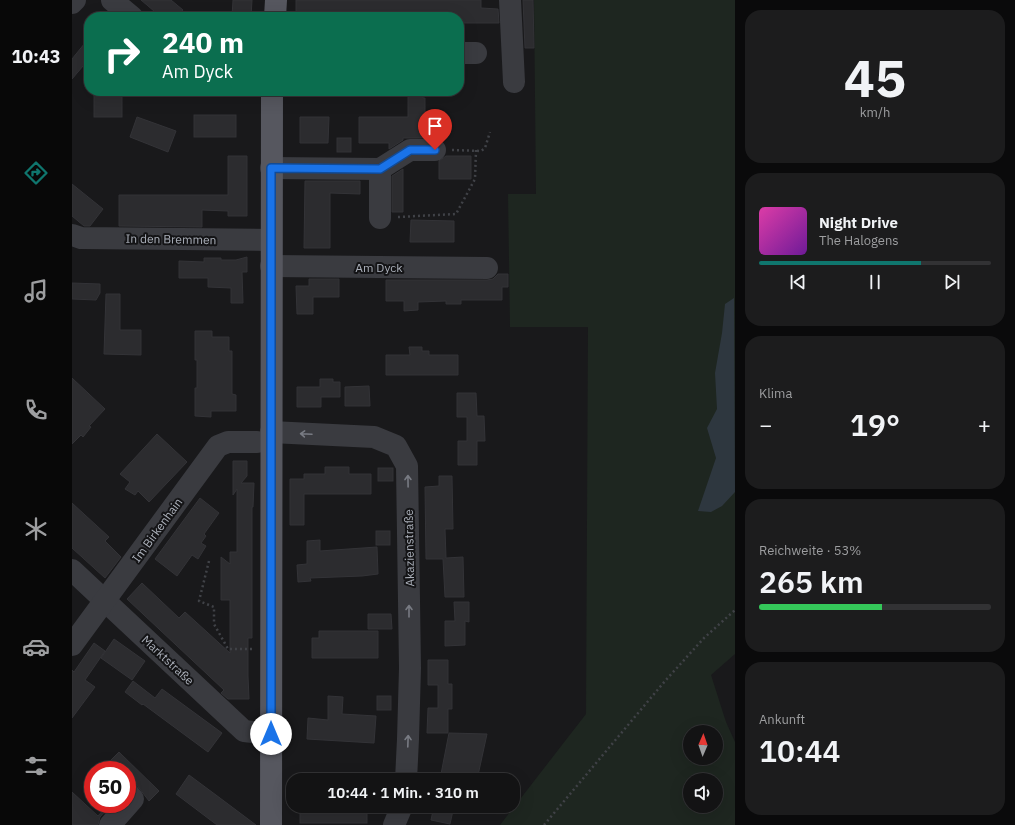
<!DOCTYPE html>
<html lang="de">
<meta charset="utf-8">
<style>
:root{--surface:#131314;--page:#1c1c1d;--text:#f1f3f6;--muted:#9d9ea0;--line:#323234;--accent:#0f766e}
body{margin:0;font-family:"IBM Plex Sans",sans-serif;background:var(--page);color:var(--text);height:100vh;display:flex;flex-direction:column;font-size:15px;white-space:nowrap}
*{box-sizing:border-box;margin:0}
p{font-size:13px;color:var(--muted)}
.icon{flex:none;width:22px;height:22px;fill:none;stroke:currentColor;stroke-width:2;stroke-linecap:round;stroke-linejoin:round}
.map{position:relative;flex:1;overflow:hidden}
.sheet{display:flex;flex-direction:column;gap:10px;padding:10px;background:#0a0a0b;width:280px}
.sheet>*{flex:none}
.banner{position:absolute;left:12px;top:12px;width:380px;height:84px;border-radius:16px;box-shadow:0 4px 16px #0002,0 0 0 1px var(--line);background:#0b6e4f;color:#fff;overflow:hidden}
.needle{width:26px;rotate:2deg}
.buttons{position:absolute;left:611px;top:725px;display:grid;gap:8px}
.buttons a{display:grid;place-items:center;width:40px;height:40px;border-radius:50%;background:var(--surface);box-shadow:0 4px 16px #0002,0 0 0 1px var(--line);font-size:20px}
.speed{position:absolute;left:12px;top:761px;display:flex;gap:8px;font-size:20px;font-weight:700;text-align:center}
.speed>*{display:grid;place-content:center;width:52px;height:52px;border-radius:50%;background:var(--surface);box-shadow:0 4px 16px #0002,0 0 0 1px var(--line);line-height:1}
.speed .limit{border:6px solid #d22;background:#fff;color:#111}
.pin{position:absolute;display:grid;place-items:center;width:34px;height:34px;color:#fff;margin:-41px -17px;border-radius:50% 50% 50% 0;rotate:-45deg;box-shadow:0 0 4px #0007}
.pin .icon{rotate:45deg}
.me{position:absolute;width:44px;margin:-22px;rotate:0deg;stroke-linejoin:round;filter:drop-shadow(0 0 3px #0008)}
.turn{display:flex;align-items:center;gap:14px;height:84px;padding:0 12px;font-size:18px}
.turn .icon{width:52px;height:52px;stroke-width:2.5}
.turn b{display:block;font-size:28px;line-height:34px}
.big{font-size:30px;font-weight:600;line-height:1.1}
.sheet .card{flex:1;display:flex;flex-direction:column;justify-content:center;gap:6px;min-width:0;padding:0 14px;border-radius:16px;background:var(--page)}
.sheet .dial{align-items:center;gap:0}
.dial b{font-size:52px;line-height:1}
.song{display:flex;align-items:center;gap:12px}
.cover{width:48px;height:48px;border-radius:6px;background:linear-gradient(135deg,hsl(320 70% 55%),hsl(280 70% 35%))}
.played{height:4px;border-radius:2px;background:linear-gradient(90deg,var(--accent) 70%,var(--line) 70%)}
.keys{display:flex;justify-content:space-around;direction:ltr}
.heat{display:flex;justify-content:space-between;align-items:center;font-size:22px;direction:ltr}
.charge{height:6px;border-radius:3px;background:linear-gradient(90deg,#34c759 53%,var(--line) 0)}
.trip{position:absolute;left:214px;top:773px;width:234px;height:40px;border-radius:16px;background:var(--surface);box-shadow:0 4px 16px #0002,0 0 0 1px var(--line);font-weight:600;line-height:40px;text-align:center}
main{display:flex;flex:1;min-height:0}
.dock{display:flex;flex-direction:column;width:72px;justify-content:space-around;align-items:center;background:#080808;color:var(--muted)}
.dock .icon{width:28px;height:28px}
.dock .selected{color:var(--accent)}
.dock b{font-size:18px;color:var(--text)}
.map>svg:first-child{display:block}
</style>
<main>
<nav class="dock">
<b>10:43</b>
<svg class="icon selected" aria-label="directions" viewBox="0 0 24 24"><path d="M12 3l9 9-9 9-9-9zM9 14v-3h6M13 9l2 2-2 2"/></svg>
<svg class="icon" aria-label="music" viewBox="0 0 24 24"><path d="M9 18V5l10-2v13"/><circle cx="6" cy="18" r="3"/><circle cx="16" cy="16" r="3"/></svg>
<svg class="icon" aria-label="phone" viewBox="0 0 24 24"><path d="M5 4h4l2 5-3 2q2 4 5 5l2-3 5 2v4C11 20 4 13 5 4z"/></svg>
<svg class="icon" aria-label="climate" viewBox="0 0 24 24"><path d="M12 3v18M4 7l16 10M4 17L20 7"/></svg>
<svg class="icon" aria-label="car" viewBox="0 0 24 24"><path d="M5 17H2v-5l4-1 3-4h7l3 4 3 1v5h-3M9 17h6M6 11h13"/><circle cx="7" cy="17" r="2"/><circle cx="17" cy="17" r="2"/></svg>
<svg class="icon" aria-label="filters" viewBox="0 0 24 24"><path d="M4 7h16M4 17h16"/><circle cx="9" cy="7" r="2"/><circle cx="15" cy="17" r="2"/></svg>
</nav>
<div class="map">
<svg width="663" height="825" viewBox="0 0 663 825">
<rect width="100%" height="100%" fill="#19191b"/>
<path fill="#1e2620" fill-rule="evenodd" d="M462,0h201v654l-24,21 15,47 9,20v83h-235l86,-111 2,-387h-78l-2,-133h28zM618,732h26v26h-26zM618,780h26v26h-26z"/>
<polygon fill="#2e373f" points="662,298 663,492 650,506 639,512 626,511 644,458 635,428 645,409 643,373 650,333 653,304"/>
<g fill="#2c2c2f" stroke="#333337">
<polygon points="69,0 99,0 111,10 105,17 89,17"/>
<polygon points="161,0 180,0 179,17 160,17"/>
<polygon points="224,0 409,0 409,8 426,9 427,23 387,23 387,17 224,17"/>
<polygon points="451,0 461,0 462,48 453,48"/>
<polygon points="17,38 17,59 0,79 0,59"/>
<rect x="22" y="91" width="28" height="26"/>
<polygon points="336,91 350,91 351,98 353,98 353,125 366,125 366,138 331,138 331,140 317,149 317,143 287,143 287,117 336,117"/>
<rect x="122" y="115" width="42" height="22"/>
<polygon points="65,117 104,131 96,152 58,137"/>
<polygon points="228,117 257,117 256,143 228,143"/>
<rect x="265" y="138" width="14" height="14"/>
<polygon points="156,156 175,156 175,216 156,216 156,211 130,210 130,227 47,226 47,195 156,195"/>
<polygon points="374,156 399,156 399,179 367,179 367,161"/>
<polygon points="331,169 331,212 320,212 320,176"/>
<polygon points="233,181 288,181 288,194 258,193 258,248 232,248"/>
<polygon points="0,184 31,209 18,226 12,226 0,216"/>
<polygon points="339,220 382,221 382,242 338,242"/>
<polygon points="175,257 175,272 170,272 171,303 159,303 159,288 136,287 136,278 107,278 107,261 132,262 132,258 149,258 149,260 164,260"/>
<polygon points="426,274 436,274 436,287 430,287 430,300 389,300 389,304 374,304 374,301 346,302 346,310 332,311 332,301 314,301 314,280 415,280 421,279"/>
<polygon points="237,279 267,279 267,297 241,297 241,314 225,314 224,286 237,286"/>
<polygon points="0,283 28,284 28,293 24,300 0,299"/>
<polygon points="34,294 48,294 48,330 69,330 69,355 32,354"/>
<polygon points="123,331 140,331 140,337 157,337 157,351 160,351 160,394 164,395 164,411 139,411 139,417 123,416 123,388 125,388 125,360 123,360"/>
<polygon points="337,347 350,347 350,351 357,351 357,355 386,355 386,375 314,375 314,355 338,355"/>
<polygon points="0,378 33,409 17,426 19,427 11,437 9,435 0,444"/>
<polygon points="248,379 261,379 261,382 268,382 268,397 249,397 249,407 225,407 225,387 248,387"/>
<polygon points="297,386 298,406 273,406 273,387"/>
<polygon points="385,393 404,393 405,416 412,416 413,441 405,441 405,465 386,465 386,441 395,441 395,417 385,417"/>
<polygon points="85,434 115,462 77,502 66,491 63,495 53,489 58,482 48,474"/>
<polygon points="161,461 175,461 175,476 169,483 182,483 181,507 180,507 180,638 176,638 176,676 177,699 156,699 149,693 152,690 55,599 70,583 107,618 113,612 158,653 158,600 149,600 149,557 158,564 158,552 165,552 165,489 161,495"/>
<polygon points="253,467 277,467 277,474 299,474 299,494 232,494 232,525 218,525 218,479 232,479 232,474 253,474"/>
<rect x="306" y="468" width="15" height="13"/>
<polygon points="367,476 380,476 381,529 373,529 374,558 391,557 392,597 373,597 371,559 354,559 353,487 367,486"/>
<polygon points="128,498 147,513 132,534 134,536 129,543 134,546 126,559 120,555 105,576 83,559"/>
<polygon points="0,503 37,537 33,541 49,557 33,578 0,548"/>
<rect x="304" y="531" width="14" height="14"/>
<polygon points="248,540 248,551 305,547 306,574 290,576 238,578 239,581 226,582 225,565 235,564 235,541"/>
<polygon points="382,602 397,602 397,622 393,621 393,645 373,646 373,621 383,621"/>
<polygon points="296,614 319,614 320,629 296,629"/>
<polygon points="247,631 306,631 306,658 240,658 240,638 247,638"/>
<polygon points="42,639 73,661 60,680 29,658"/>
<polygon points="22,643 33,651 13,680 23,687 0,718 0,670 2,672"/>
<polygon points="356,660 376,660 376,684 380,684 380,709 376,709 376,733 355,733 356,708 366,708 366,685 356,685"/>
<polygon points="61,681 83,698 90,689 150,733 136,752 71,704 70,705 53,692"/>
<polygon points="256,696 271,697 270,714 304,716 302,743 235,739 236,718 256,720"/>
<rect x="305" y="696" width="14" height="14"/>
<polygon points="377,733 415,734 405,780 378,780 379,776 369,774"/>
<polygon points="47,752 87,791 77,801 64,784 60,780 55,780 55,770 45,770 37,762"/>
<polygon points="117,775 148,798 184,825 145,825 104,794"/>
<polygon points="0,792 26,816 34,807 36,808 28,817 26,825 0,825"/>
<rect x="228" y="806" width="67" height="17"/>
<polygon points="362,806 382,806 378,824 359,820"/>
</g>
<g fill="none" stroke-linecap="round" stroke-linejoin="round">
<g stroke="#404247" stroke-width="2.5" stroke-dasharray="2 3" stroke-linecap="butt">
<polyline points="380,150 409,151 413,148 418,132"/>
<polyline points="326,217 384,214 403,179 404,150"/>
<polyline points="137,561 127,601 142,607 142,624 156,649 182,649"/>
<polyline points="472,825 593,681 632,638 663,610"/>
</g>
<g stroke="#3a3b40" stroke-width="22">
<polyline points="40,0 60,17"/>
<polyline points="438,0 442,82"/>
<polyline points="0,3 3,0"/>
<polyline points="387,53 404,53"/>
<polyline points="199,168 308,169 338,150 363,150"/>
<polyline points="308,218 308,169"/>
<polyline points="0,235 9,238 199,240"/>
<polyline points="199,266 415,268"/>
<polyline points="199,432 302,437 324,446 335,466 338,668 336,739 334,780"/>
<polyline points="0,570 172,731 199,734"/>
<polyline points="0,645 146,446 156,442 185,442"/>
<polyline points="38,825 61,799 55,792"/>
<polyline points="322,825 330,806"/>
</g>
<g stroke="#56575f" stroke-width="22">
<polyline points="203,17 204,0"/>
<polyline points="199,825 200,91"/>
</g>
</g>
<defs><path id="oneway-shaft" d="M-6 0H5M1.5-3L5.5 0L1.5 3" fill="none" stroke-width="1.6" stroke-linecap="round" stroke-linejoin="round"/></defs>
<g stroke="#787b83">
<use href="#oneway-shaft" transform="translate(234 434) rotate(-177)"/>
<use href="#oneway-shaft" transform="translate(336 481) rotate(-91)"/>
<use href="#oneway-shaft" transform="translate(337 611) rotate(-90)"/>
<use href="#oneway-shaft" transform="translate(336 741) rotate(-88)"/>
</g>
<g fill="none" stroke-linecap="round" stroke-linejoin="round">
<defs>
<polyline id="route" points="199,734 199,168 308,169 338,150 363,150"/>
</defs>
<use href="#route" stroke="#114b97" stroke-width="10"/>
<use href="#route" stroke="#1a73e8" stroke-width="7"/>
</g>
<g text-anchor="middle" dominant-baseline="central" stroke-width="4" stroke-linejoin="round" paint-order="stroke">
<g font-size="12" fill="#abb0ba" stroke="#141416">
<text transform="translate(99 239) rotate(1)">In den Bremmen</text>
<text x="307" y="267">Am Dyck</text>
<text transform="translate(85 530) rotate(-54)">Im Birkenhain</text>
<text transform="translate(337 548) rotate(-91)">Akazienstraße</text>
<text transform="translate(96 660) rotate(43)">Marktstraße</text>
</g>
</g>
</svg>
<div class="buttons">
<a><svg class="needle" viewBox="-14 -14 28 28"><path d="M0-13l5 13h-10z" fill="#e53935"/><path d="M0 13l5-13h-10z" fill="#9d9ea0"/></svg></a>
<a><svg class="icon" aria-label="sound" viewBox="0 0 24 24"><path d="M4 9h4l5-4v14l-5-4H4zM17 9q2 3 0 6"/></svg></a>
</div>
<div class="speed"><div class="limit">50</div></div>
<div class="pin" style="left:363px;top:150px;background:#d93025"><svg class="icon" aria-label="arrive" viewBox="0 0 24 24"><path d="M6 21V4h12l-3 4 3 4H6"/></svg></div>
<svg class="me" style="left:199px;top:734px" viewBox="-20 -20 40 40"><circle r="19" fill="#fff"/><path d="M0-13L10 11 0 6-10 11z" fill="#1a73e8"/></svg>
<div class="trip">10:44 · 1 Min. · 310 m</div>
<div class="banner">
<div class="turn"><svg class="icon" aria-label="right" viewBox="0 0 24 24"><path d="M7 20v-9h11M14 6l5 5-5 5"/></svg><div><b>240 m</b>Am Dyck</div></div>
</div>
</div>
<section class="sheet">
<div class="card dial"><b>45</b><p>km/h</p></div>
<div class="card">
<div class="song"><i class="cover"></i><div><b>Night Drive</b><p>The Halogens</p></div></div>
<div class="played"></div>
<div class="keys"><svg class="icon" aria-label="previous" viewBox="0 0 24 24"><path d="M18 5L8 12l10 7zM5 5v14"/></svg><svg class="icon" aria-label="pause" viewBox="0 0 24 24"><path d="M8 5v14M16 5v14"/></svg><svg class="icon" aria-label="next" viewBox="0 0 24 24"><path d="M6 5l10 7-10 7zM19 5v14"/></svg></div>
</div>
<div class="card"><p>Klima</p>
<div class="heat"><a>−</a><b class="big">19°</b><a>+</a></div>
</div>
<div class="card"><p>Reichweite · 53%</p><b class="big">265 km</b><div class="charge"></div></div>
<div class="card"><p>Ankunft</p><b class="big">10:44</b></div>
</section>
</main>
